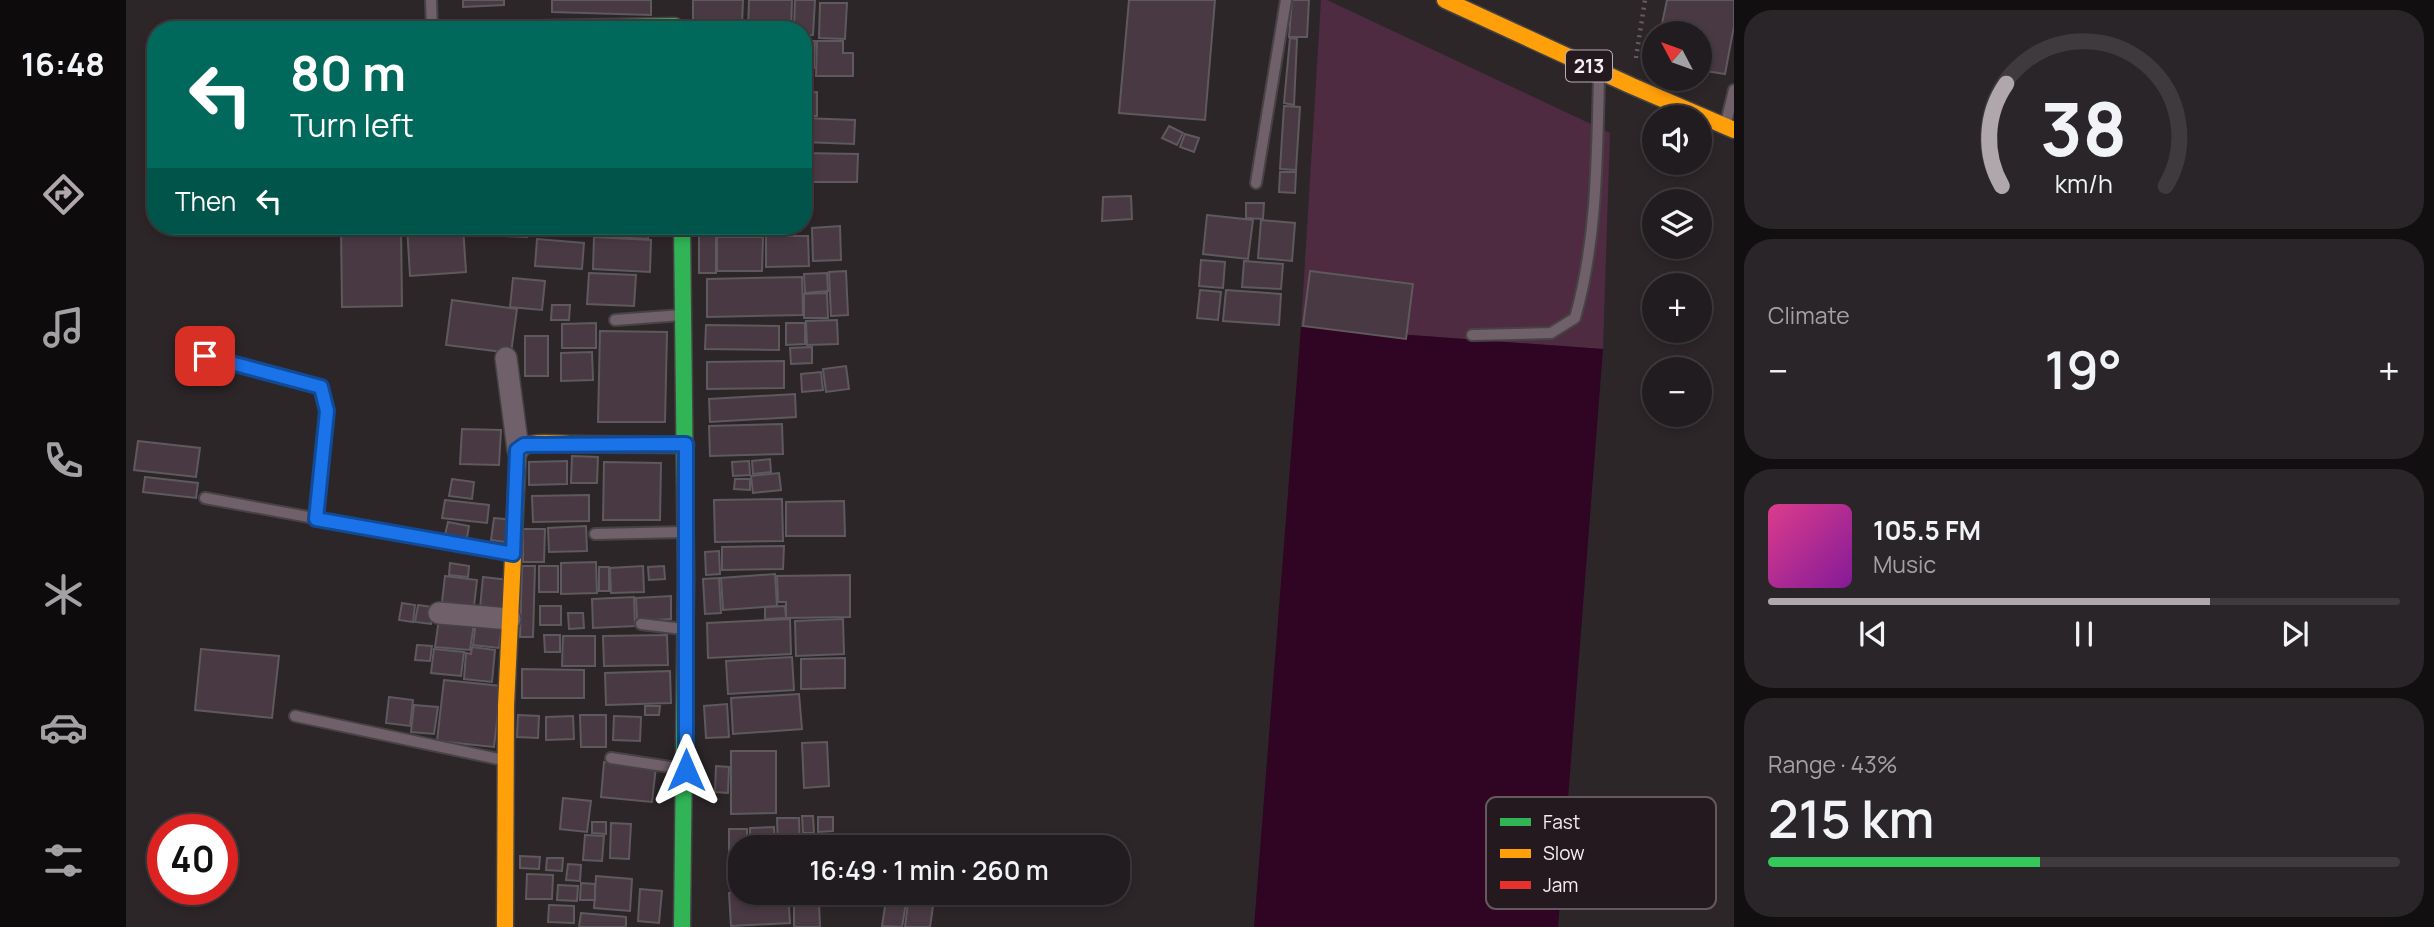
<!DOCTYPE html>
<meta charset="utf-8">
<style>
:root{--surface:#211c1f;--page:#292528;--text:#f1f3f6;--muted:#a2a1a4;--line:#3e3a3d;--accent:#afa7ac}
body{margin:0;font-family:Manrope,sans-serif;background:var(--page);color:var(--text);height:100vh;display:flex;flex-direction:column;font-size:26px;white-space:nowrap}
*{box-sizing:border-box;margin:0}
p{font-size:23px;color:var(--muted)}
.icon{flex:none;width:38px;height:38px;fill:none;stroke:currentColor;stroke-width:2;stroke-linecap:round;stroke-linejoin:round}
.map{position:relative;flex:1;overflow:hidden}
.sheet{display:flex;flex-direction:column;gap:10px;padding:10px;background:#120f11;width:700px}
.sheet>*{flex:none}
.banner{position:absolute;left:21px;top:21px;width:665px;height:214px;border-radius:28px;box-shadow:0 4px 10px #0003,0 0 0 2px var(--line);background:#00695c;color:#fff;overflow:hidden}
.needle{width:46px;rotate:311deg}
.controls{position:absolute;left:1516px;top:21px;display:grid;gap:14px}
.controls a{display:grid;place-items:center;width:70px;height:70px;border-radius:50%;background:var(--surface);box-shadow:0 4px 10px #0003,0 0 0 2px var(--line);font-size:35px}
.speed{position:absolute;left:21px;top:814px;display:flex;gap:14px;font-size:35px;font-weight:700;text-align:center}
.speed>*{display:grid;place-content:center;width:91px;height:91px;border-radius:50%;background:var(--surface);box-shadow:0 4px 10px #0003,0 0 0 2px var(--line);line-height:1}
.speed .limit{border:10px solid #d22;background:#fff;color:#111}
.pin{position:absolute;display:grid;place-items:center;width:60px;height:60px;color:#fff;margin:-30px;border-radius:14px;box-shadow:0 4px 10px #0006}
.me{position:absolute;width:77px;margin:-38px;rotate:0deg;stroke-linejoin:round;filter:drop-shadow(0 0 5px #0008)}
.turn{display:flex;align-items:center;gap:24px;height:147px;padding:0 28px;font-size:32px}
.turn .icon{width:91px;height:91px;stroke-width:2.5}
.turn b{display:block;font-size:49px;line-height:60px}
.then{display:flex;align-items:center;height:66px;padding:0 28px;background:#0003;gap:14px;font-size:26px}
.big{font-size:52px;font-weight:600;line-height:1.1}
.sheet .widget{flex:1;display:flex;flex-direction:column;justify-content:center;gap:10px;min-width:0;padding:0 24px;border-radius:28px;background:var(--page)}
.sheet .dial{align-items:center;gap:0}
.dial svg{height:182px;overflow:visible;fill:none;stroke:var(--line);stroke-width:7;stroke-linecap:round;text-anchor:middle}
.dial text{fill:var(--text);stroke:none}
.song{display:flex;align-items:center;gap:21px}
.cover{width:84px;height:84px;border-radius:10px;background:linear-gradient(135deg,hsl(330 70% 55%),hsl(290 70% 35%))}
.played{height:7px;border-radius:4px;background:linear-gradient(90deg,var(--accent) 70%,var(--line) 70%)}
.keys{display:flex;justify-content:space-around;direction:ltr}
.heat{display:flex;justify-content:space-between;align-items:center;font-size:38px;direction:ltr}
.charge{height:10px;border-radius:5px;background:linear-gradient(90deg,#34c759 43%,var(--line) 0)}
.trip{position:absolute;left:602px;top:835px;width:402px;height:70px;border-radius:28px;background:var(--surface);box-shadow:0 4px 10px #0003,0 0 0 2px var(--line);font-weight:600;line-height:70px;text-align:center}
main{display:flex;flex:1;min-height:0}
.menu{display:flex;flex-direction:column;width:126px;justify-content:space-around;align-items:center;background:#0d0b0c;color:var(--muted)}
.menu .icon{width:49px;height:49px}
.menu .selected{color:var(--accent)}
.menu b{font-size:32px;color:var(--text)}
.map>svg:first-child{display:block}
</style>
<main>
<nav class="menu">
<b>16:48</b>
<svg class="icon selected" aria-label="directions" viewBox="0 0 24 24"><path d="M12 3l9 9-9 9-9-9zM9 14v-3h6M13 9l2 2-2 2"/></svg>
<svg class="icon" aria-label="music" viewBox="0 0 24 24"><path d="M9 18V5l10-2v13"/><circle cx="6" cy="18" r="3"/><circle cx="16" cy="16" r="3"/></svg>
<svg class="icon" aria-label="phone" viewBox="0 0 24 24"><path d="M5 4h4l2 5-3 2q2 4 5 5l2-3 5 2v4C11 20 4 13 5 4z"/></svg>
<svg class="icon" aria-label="climate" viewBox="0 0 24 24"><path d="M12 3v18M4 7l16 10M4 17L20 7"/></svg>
<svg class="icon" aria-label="car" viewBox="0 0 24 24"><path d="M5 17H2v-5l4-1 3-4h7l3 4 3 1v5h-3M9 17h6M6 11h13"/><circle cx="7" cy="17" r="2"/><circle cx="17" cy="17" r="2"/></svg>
<svg class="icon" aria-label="filters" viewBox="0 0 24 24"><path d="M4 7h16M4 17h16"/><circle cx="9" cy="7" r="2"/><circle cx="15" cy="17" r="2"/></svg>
</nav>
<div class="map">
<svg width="1608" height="927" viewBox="0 0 1608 927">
<rect width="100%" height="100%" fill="#2c2629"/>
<polygon fill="#4e2b40" points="1195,0 1201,0 1484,133 1477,349 1175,327"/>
<polygon fill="#300423" points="1175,327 1477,349 1432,927 1128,927"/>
<g fill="#493943" stroke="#5e595c" stroke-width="2">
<polygon points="337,0 378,0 378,5 337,7"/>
<polygon points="426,0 525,0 525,15 426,12"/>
<polygon points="567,0 617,0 616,25 567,25"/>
<polygon points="623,0 666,0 665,30 622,30"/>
<polygon points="669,0 689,0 687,35 677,35 677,30 668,30"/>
<polygon points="1003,0 1089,0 1079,120 993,113"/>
<polygon points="1166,0 1183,0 1181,37 1163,37"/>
<polygon points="1541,0 1608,0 1608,26 1599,74 1573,70 1573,33 1534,33"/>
<polygon points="694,3 721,3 719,39 693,38"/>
<polygon points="1164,38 1171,39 1168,105 1158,103"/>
<polygon points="677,41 689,41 688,68 677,68"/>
<polygon points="691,41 717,41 717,53 727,53 727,76 690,76"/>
<polygon points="691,92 691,116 677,116 677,93"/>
<polygon points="1158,106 1174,107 1170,170 1154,169"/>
<polygon points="677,118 729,120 728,144 677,142"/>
<polygon points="1043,126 1057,133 1051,145 1036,138"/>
<polygon points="1059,134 1073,138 1068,152 1054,147"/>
<polygon points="677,153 732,154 731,182 677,182"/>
<polygon points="1154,172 1170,172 1169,193 1153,192"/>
<polygon points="1005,196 1006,219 976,221 977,197"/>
<polygon points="1120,203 1138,203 1137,219 1120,218"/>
<polygon points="677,205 677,228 595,229 595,226 677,226"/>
<polygon points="1081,215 1127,220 1122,259 1077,254"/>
<polygon points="1135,220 1169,223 1166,261 1132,258"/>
<polygon points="215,226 275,226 276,306 216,307"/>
<polygon points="281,226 337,226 340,272 284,276"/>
<polygon points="349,226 402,226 401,237 348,235"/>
<polygon points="470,226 523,226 522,239 470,236"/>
<polygon points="714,226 715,260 687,261 686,228"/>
<rect x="573" y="231" width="17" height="42"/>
<polygon points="640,236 682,236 683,266 640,267"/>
<polygon points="468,237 525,240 524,272 467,269"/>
<polygon points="591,237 637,237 636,271 591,271"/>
<polygon points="411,239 458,243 456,269 409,266"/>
<polygon points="1075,260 1099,262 1097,288 1073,286"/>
<polygon points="1118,261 1157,264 1155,289 1116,287"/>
<polygon points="720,271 722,315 705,316 703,272"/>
<polygon points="1184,271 1287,284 1280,339 1177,326"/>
<polygon points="463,273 510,275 508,306 461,304"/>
<polygon points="701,273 702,291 679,293 678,274"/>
<polygon points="676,277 677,315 581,317 581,279"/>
<polygon points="387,278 419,281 416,310 384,307"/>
<polygon points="1074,290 1095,292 1092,320 1071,318"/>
<polygon points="1100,290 1155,294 1153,325 1097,321"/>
<polygon points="701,293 702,318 678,318 678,294"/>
<polygon points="326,300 391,309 385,353 320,345"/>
<polygon points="426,305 444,305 443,320 425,320"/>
<polygon points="711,320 712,344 681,345 680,321"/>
<polygon points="470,323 470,348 436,348 436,324"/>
<polygon points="660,323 679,323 679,344 660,345"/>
<polygon points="580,325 653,326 653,350 579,349"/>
<polygon points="474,331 541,332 539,422 472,422"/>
<rect x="399" y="336" width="23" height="40"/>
<polygon points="686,347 686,363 665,364 664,348"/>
<polygon points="466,352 467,380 435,381 435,353"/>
<polygon points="658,361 658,388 581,389 581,362"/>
<polygon points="720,366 723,389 700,392 697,369"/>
<polygon points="695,372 697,390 676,392 675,374"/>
<polygon points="669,394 670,417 584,422 583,399"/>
<polygon points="656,424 657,454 584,456 583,426"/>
<polygon points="336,429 375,430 373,465 334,464"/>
<polygon points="12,441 74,448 70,477 8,470"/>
<polygon points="446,456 472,457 471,483 445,483"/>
<polygon points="644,459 645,472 627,474 626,461"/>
<polygon points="441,461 441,484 403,485 403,462"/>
<polygon points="623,461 624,475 607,476 606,462"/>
<polygon points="478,462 535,463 534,520 477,520"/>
<polygon points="653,473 655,490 627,493 625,476"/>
<polygon points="19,477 72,483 70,498 17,492"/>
<polygon points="326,479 348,482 346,499 323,496"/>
<polygon points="609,479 624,479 624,490 608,489"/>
<polygon points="463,495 463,521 407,522 406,496"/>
<polygon points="656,499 657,541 589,542 588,500"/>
<polygon points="319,500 363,505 361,523 316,518"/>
<polygon points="718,501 719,536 660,536 660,502"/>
<polygon points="368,518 388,520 385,543 365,540"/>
<polygon points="322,522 343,526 340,543 318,539"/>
<polygon points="460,526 461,551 423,552 422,528"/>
<polygon points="397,529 419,529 418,562 397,562"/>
<polygon points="658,546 657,569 596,570 596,547"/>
<polygon points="593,551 594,574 580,575 579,552"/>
<polygon points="470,562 471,593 435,594 435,563"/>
<polygon points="324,563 343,566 342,577 323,575"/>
<polygon points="396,566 409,566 407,637 394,637"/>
<rect x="413" y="566" width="19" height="26"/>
<polygon points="517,566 518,592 485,593 484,568"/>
<polygon points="538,566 539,579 523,580 522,567"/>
<rect x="473" y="567" width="10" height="24"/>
<polygon points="649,574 651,606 597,610 595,578"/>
<polygon points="724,575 724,617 660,618 660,602 652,602 651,576"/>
<polygon points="319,576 351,580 348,606 316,602"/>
<polygon points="357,577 383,580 379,611 354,608"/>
<polygon points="593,578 595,613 579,614 577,579"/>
<polygon points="545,596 545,619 511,621 510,598"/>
<polygon points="508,597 509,626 467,628 466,599"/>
<polygon points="276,603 289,605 287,622 273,620"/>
<polygon points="292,605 307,607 305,624 289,622"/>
<rect x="414" y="606" width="21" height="19"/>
<polygon points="659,606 660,618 639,619 639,607"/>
<polygon points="442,613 457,613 458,628 443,629"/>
<polygon points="313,619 348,623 344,650 309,647"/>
<polygon points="664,619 665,654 582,658 581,623"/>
<polygon points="717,619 718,654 670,656 669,621"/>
<polygon points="350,621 376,624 373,648 347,645"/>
<polygon points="418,635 434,635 434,652 419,652"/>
<polygon points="541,635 542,665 478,666 477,636"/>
<polygon points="437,636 469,636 469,666 436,666"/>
<polygon points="291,645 306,646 304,661 289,660"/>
<polygon points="346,647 369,650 366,682 338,679 340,653 345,654"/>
<polygon points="75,649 153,656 146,718 69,710"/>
<polygon points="308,649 338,652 335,676 305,673"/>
<polygon points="666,657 668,690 602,694 600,661"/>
<polygon points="719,658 719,688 675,689 675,659"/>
<polygon points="396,669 458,670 458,698 396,698"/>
<polygon points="544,671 545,703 480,705 479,673"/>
<polygon points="318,680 375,686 368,747 311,741"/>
<polygon points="673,694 676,729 607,734 605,698"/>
<polygon points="263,697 287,700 284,726 260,723"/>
<polygon points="601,704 603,737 580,738 578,706"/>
<polygon points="288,705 312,707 308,734 285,732"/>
<polygon points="519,706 534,706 533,715 519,715"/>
<polygon points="392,715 413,716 412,738 391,737"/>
<polygon points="454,715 480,715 480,747 455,747"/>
<polygon points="447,716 448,739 420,740 420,717"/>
<polygon points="488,716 515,717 514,741 487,740"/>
<polygon points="701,742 703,786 678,788 676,743"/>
<polygon points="605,751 650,751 650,813 605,814"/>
<polygon points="478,762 530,767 526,802 475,797"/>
<polygon points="590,766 603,767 602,793 589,792"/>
<polygon points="437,798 465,801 461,832 434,829"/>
<polygon points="676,816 687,816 688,833 677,833"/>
<polygon points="692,817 707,817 707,831 692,832"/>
<polygon points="651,818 673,818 674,847 652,847"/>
<polygon points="466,822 480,822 480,834 466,833"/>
<polygon points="485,823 505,824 503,859 484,858"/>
<polygon points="648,827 649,847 624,847 624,828"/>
<polygon points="603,829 621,829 621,847 603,850"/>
<polygon points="708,834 708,845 690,847 690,835"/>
<polygon points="459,835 478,836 476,861 457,860"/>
<rect x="676" y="837" width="13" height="10"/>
<rect x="603" y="852" width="11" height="20"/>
<polygon points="394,856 414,857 413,869 394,868"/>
<polygon points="421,858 437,858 436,871 420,870"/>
<polygon points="442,864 455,865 454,881 440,880"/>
<polygon points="401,874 427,875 426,899 400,899"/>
<polygon points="470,876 506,879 504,911 468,908"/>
<polygon points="455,883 469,884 469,900 454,900"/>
<polygon points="432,885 452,886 451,901 431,900"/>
<polygon points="514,889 536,891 533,923 512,921"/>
<polygon points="662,892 664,923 605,926 603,893"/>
<polygon points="760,900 780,903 776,927 756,926"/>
<polygon points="693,903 694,927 668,927 668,904"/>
<polygon points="782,903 807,906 804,927 779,927"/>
<polygon points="423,905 448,906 448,923 422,922"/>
<polygon points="455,913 500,917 500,927 453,927"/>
</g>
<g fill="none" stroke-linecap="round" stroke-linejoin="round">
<defs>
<g id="lane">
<polyline points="305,0 306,30"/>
<polyline points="1600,123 1608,90"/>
<polyline points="1130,183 1160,0"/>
<polyline points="489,320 556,315"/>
<path d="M1346,335l79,-2 24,-15c22,-77 22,-161 24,-241"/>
<polyline points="79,356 195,387 201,411 190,519"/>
<polyline points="79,498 384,554"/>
<polyline points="469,534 558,532"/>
<polyline points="515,624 557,629"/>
<polyline points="169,716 377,760"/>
<polyline points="485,758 557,769"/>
</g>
<g id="street">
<polyline points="380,358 392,450"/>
<polyline points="313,613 384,619"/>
</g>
<g id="fast">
<polyline points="332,30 549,26"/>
<polyline points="556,226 560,576 556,927"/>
</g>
<g id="slow">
<polyline points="1319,0 1506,86 1608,130"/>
<path d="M379,927l1,-221 12,-256c13,-11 40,-6 57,-6"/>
</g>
<polyline id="jam" points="449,444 560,445"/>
</defs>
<use href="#lane" stroke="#474345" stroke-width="14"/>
<use href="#street" stroke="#474345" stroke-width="24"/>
<use href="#fast" stroke="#474345" stroke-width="19"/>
<use href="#slow" stroke="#474345" stroke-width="19"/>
<use href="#jam" stroke="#474345" stroke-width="19"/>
<polyline stroke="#665b61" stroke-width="4.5" stroke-dasharray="2 5" stroke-linecap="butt" points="1510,58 1519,0"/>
<use href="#lane" stroke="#70606a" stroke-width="10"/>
<use href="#street" stroke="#70606a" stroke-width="21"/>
<use href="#fast" stroke="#30b455" stroke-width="16"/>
<use href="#slow" stroke="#ff9f0a" stroke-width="16"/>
<use href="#jam" stroke="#e5322d" stroke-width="16"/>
</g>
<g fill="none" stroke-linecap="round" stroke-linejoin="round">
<defs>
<polyline id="route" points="79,356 195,387 201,411 190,519 387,554 391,450 398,445 560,444 560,770"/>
</defs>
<use href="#route" stroke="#114b97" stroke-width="18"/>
<use href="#route" stroke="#1a73e8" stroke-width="12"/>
</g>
<g text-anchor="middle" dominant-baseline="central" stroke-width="7" stroke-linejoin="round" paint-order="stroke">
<rect fill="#251920" stroke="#b7adb3" stroke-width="2" x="1440" y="50.5" width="46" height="31" rx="5"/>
<g font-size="19" font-weight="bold" fill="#f6edf2">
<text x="1463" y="66">213</text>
</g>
</g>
<rect x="1360" y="797" width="230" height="112" rx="10" fill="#251920" stroke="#64595f" stroke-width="2"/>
<rect x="1374" y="818" width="31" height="8" fill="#30b455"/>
<rect x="1374" y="849" width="31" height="9" fill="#ff9f0a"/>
<rect x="1374" y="881" width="31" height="8" fill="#e5322d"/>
<g font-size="19" fill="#f6edf2">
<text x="1417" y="829">Fast</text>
<text x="1417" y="860">Slow</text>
<text x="1417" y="892">Jam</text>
</g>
</svg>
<div class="controls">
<a><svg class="needle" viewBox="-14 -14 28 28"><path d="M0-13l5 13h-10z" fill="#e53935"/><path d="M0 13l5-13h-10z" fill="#a2a1a4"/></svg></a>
<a><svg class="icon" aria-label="sound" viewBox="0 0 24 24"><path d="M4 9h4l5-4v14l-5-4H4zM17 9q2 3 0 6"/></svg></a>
<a><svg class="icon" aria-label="layers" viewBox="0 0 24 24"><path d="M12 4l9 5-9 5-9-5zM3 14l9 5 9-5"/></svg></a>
<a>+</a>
<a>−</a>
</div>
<div class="speed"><div class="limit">40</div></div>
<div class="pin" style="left:79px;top:356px;background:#d93025"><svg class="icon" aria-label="arrive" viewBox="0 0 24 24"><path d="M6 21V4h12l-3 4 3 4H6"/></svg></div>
<svg class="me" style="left:560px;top:770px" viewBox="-20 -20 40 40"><path d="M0-17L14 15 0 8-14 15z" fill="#1a73e8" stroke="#fff" stroke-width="4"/></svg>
<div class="trip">16:49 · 1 min · 260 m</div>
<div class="banner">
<div class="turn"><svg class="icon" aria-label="left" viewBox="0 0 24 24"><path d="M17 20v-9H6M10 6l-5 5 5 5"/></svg><div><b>80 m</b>Turn left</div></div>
<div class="then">Then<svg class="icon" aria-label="left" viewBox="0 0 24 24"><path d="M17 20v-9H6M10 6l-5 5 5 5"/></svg></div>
</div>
</div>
<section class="sheet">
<div class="widget dial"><svg viewBox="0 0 100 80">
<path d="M14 69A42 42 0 1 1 86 69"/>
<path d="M14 69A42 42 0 0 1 16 24" stroke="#afa7ac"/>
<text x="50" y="56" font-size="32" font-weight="700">38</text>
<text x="50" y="72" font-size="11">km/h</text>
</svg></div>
<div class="widget"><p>Climate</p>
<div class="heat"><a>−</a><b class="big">19°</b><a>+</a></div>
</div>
<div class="widget">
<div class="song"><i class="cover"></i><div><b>105.5 FM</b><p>Music</p></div></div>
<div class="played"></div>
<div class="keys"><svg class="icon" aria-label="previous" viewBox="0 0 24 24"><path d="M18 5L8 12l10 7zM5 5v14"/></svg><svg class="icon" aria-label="pause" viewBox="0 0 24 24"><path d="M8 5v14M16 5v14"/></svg><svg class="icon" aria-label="next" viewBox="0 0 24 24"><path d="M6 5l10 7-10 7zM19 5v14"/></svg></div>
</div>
<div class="widget"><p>Range · 43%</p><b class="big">215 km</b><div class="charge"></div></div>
</section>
</main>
